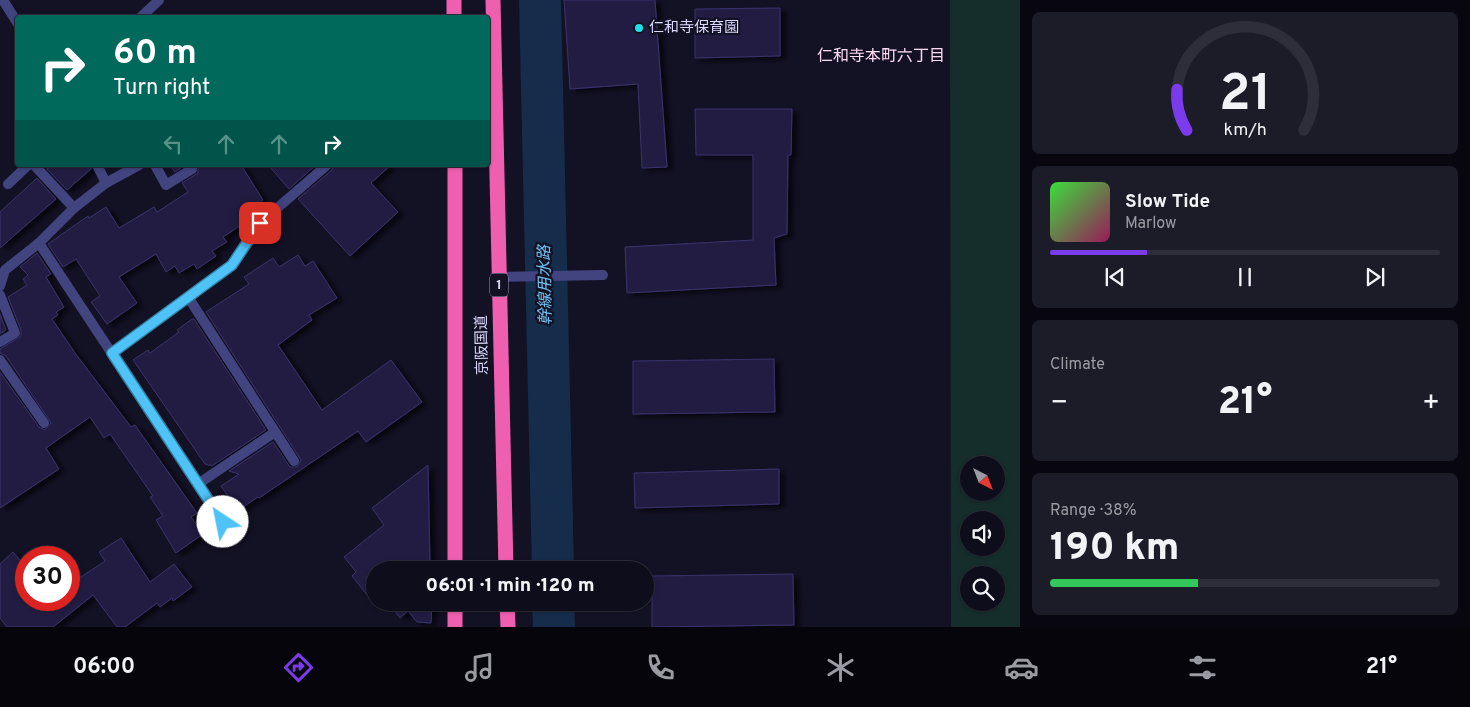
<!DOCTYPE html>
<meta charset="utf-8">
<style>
:root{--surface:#0e0d1b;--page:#1c1b28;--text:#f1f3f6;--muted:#9b9ca3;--line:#2e2d3a;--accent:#7c3aed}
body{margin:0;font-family:Overpass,"Noto Sans JP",sans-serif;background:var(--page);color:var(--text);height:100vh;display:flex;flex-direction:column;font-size:19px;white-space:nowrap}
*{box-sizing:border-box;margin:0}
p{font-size:16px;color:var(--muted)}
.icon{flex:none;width:28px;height:28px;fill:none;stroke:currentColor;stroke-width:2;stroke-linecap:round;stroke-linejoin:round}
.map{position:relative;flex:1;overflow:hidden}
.panel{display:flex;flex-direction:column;gap:12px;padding:12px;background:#08070f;width:450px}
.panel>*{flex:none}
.top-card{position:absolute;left:15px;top:15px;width:475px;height:152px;border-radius:5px;box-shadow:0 1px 4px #0004,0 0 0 1px var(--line);background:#00695c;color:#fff;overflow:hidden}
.needle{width:32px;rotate:138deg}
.tools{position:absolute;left:960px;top:456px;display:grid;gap:10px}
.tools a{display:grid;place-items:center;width:45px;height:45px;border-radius:50%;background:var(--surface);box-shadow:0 1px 4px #0004,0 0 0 1px var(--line);font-size:25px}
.speed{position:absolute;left:15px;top:546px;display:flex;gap:10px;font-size:25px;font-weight:700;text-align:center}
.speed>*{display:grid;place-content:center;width:65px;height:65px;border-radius:50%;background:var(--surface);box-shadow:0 1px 4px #0004,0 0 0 1px var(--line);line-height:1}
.speed .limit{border:8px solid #d22;background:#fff;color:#111}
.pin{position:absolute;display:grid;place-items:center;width:42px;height:42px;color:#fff;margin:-21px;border-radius:10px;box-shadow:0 2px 8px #0006}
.me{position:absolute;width:55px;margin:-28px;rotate:326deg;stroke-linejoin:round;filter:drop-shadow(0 0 4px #0008)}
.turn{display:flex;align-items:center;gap:18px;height:105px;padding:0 15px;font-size:22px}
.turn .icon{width:65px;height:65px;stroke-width:2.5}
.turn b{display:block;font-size:35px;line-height:42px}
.lanes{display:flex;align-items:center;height:48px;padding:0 15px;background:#0003;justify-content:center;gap:25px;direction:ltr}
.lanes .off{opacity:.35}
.big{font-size:38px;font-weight:800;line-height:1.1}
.panel .card{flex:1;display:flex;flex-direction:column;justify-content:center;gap:8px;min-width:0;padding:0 18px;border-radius:8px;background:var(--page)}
.panel .dial{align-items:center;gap:0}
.dial svg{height:130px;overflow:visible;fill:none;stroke:var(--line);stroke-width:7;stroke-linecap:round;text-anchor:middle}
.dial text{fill:var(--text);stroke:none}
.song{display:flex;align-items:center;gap:15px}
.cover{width:60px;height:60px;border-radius:8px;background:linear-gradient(135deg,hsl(120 70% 55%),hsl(330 70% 35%))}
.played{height:5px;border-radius:2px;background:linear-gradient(90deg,var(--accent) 25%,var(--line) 25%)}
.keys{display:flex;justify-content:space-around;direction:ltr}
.heat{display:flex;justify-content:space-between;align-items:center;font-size:28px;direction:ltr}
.charge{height:8px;border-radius:4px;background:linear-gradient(90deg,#34c759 38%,var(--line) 0)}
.trip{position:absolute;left:366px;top:561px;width:288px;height:50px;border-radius:25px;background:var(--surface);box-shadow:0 1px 4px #0004,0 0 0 1px var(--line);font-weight:800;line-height:50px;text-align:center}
.tab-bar{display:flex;height:80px;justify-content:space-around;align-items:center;background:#06050b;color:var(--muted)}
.tab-bar .icon{width:35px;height:35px}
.tab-bar .active{color:var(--accent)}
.tab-bar b{font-size:22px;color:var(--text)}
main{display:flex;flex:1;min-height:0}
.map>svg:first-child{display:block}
</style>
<main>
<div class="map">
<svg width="1020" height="627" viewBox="0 0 1020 627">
<defs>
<filter id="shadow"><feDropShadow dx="5.5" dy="3" stdDeviation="2.5" flood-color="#0009"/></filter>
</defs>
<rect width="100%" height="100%" fill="#131124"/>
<path fill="#152d2b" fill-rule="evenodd" d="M950,0h70v627h-69zM969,465h27v27h-27zM969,520h27v28h-27zM969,575h27v27h-27z"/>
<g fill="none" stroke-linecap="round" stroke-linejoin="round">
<g stroke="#152d4a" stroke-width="42">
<polyline points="540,0 553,570"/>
<polyline points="553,602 554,627"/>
</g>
</g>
<g fill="#231f43" stroke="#3a336d" filter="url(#shadow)">
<polygon points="564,0 655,0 667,167 642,168 638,84 570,89"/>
<polygon points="780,8 780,56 695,58 695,9"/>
<polygon points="695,109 792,109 791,155 788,155 787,234 774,238 776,285 627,293 625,247 753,240 753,155 696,155"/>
<polygon points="52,165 90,165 91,169 67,190 47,169"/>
<polygon points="170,165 185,165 175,172"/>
<polygon points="198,165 241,165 263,200 243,220 244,223 223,237 227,242 212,251 216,256 197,269 194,264 179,273 175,266 166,272 156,254 119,277 137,303 107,324 91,302 100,296 76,259 63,267 48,244 88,216 89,218 106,207 119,228 154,207 157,212 188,192 182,183 198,173"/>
<polygon points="268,165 316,165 289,189"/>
<polygon points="334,165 391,165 371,183 398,212 350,256 298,199 332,170"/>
<polygon points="37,178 56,199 0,248 0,212"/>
<polygon points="37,253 51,274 46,277 64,307 56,312 58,315 52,319 75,353 131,427 135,425 197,513 191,517 203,534 176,553 156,520 163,516 150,497 153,496 110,434 104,438 90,417 46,448 59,469 0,508 0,372 39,427 45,430 51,423 6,356 0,353 0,349 21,336 21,330 8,297 27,285 23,279 28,275 20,267"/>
<polygon points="298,255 305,266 313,261 337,298 309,315 312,320 278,345 322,410 391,360 422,402 366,442 358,431 259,498 258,497 240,509 234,499 231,501 221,486 239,474 229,471 273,442 290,467 297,467 301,460 206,312 249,284 244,277 273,258 279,267"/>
<polygon points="0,314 6,330 0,334"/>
<polygon points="192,319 194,319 266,430 212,466 205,464 133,360 148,350 150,353 179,332 177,330"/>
<polygon points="774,359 775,412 633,414 633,361"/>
<polygon points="428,465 430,565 424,570 375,570 375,605 352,576 356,572 344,557 384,525 372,508"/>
<polygon points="779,469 779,504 635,508 634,473"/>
<polygon points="121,538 150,582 174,564 192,587 173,601 172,598 160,607 157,603 125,627 117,627 93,595 53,627 7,627 0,618 0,564 13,552 26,567 26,600 69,600 69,585 105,561 99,552"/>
<polygon points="793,574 794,625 652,627 652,576"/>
<polygon points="388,602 432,602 431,623 417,622 408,611 400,618"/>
</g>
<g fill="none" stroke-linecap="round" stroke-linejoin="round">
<g stroke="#41447e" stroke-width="10">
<polyline points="3,0 18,24"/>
<polyline points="140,18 159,0"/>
<polyline points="34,165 74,208"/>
<polyline points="155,165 166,185 192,169"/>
<polyline points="106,183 139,165"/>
<polyline points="8,184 28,165"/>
<polyline points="39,243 223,522"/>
<polyline points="499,277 603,275"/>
<polyline points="0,286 5,270 39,243 74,208 106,183 97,165"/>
<polyline points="0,295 15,333 0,342"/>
<polyline points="188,297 294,461"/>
<polyline points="112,353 232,265 260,223 327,165"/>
<polyline points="0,360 44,423"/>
<polyline points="198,484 275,432"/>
</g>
<g stroke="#ef5fb0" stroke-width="15">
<polyline points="454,0 454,18"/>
<polyline points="493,0 506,570"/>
<polyline points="455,570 455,165"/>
<polyline points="507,602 508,627"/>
<polyline points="455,627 455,602"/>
</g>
</g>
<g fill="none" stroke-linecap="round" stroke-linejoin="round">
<defs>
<polyline id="route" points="223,522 112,353 232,265 260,223"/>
</defs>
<use href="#route" stroke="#337fa1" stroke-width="12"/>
<use href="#route" stroke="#4fc3f7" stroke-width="9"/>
</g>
<circle fill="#17e4e8" stroke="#131124" stroke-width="2" cx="639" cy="28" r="5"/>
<g text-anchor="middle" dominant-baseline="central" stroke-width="4.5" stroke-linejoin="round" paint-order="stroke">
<rect fill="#131124" stroke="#9e9cba" stroke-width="1" x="490" y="273.5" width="18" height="23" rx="4"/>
<g font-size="14" font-weight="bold" fill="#d9d8fb">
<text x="499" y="285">1</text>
</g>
<g font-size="15" fill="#d9d8fb" stroke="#131124" text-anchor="start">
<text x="649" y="28">仁和寺保育園</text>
</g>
<g font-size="15" fill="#d9d8fb" stroke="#131124">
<text transform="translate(483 345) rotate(-91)">京阪国道</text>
</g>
<g font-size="16" fill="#fbdaf2" stroke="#131124">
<text x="881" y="57">仁和寺本町六丁目</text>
</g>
<g font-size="16" font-style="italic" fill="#70c0f1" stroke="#131124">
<text transform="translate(546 285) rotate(-91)">幹線用水路</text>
</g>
</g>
</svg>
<div class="tools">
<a><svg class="needle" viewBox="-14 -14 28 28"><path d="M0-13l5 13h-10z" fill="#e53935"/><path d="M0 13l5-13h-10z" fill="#9b9ca3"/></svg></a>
<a><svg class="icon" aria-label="sound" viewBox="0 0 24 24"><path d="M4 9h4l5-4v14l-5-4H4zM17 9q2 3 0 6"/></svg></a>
<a><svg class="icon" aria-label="search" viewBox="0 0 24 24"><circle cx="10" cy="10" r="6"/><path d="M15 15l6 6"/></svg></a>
</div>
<div class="speed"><div class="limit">30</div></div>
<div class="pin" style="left:260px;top:223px;background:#d93025"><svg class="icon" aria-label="arrive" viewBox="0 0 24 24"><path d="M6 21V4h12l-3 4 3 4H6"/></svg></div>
<svg class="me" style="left:223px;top:522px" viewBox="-20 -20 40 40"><circle r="19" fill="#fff"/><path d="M0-13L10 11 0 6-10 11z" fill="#4fc3f7"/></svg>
<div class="trip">06:01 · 1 min · 120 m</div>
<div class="top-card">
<div class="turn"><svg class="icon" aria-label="right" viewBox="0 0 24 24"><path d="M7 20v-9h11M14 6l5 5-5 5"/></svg><div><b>60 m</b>Turn right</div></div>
<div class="lanes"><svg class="icon off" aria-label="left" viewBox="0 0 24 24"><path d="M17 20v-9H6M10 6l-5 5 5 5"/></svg><svg class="icon off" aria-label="ahead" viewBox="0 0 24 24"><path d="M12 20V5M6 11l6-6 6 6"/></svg><svg class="icon off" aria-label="ahead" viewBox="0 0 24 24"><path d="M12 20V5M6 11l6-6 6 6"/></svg><svg class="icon" aria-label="right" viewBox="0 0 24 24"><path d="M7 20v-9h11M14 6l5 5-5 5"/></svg></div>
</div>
</div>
<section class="panel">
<div class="card dial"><svg viewBox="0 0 100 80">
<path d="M14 69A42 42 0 1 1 86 69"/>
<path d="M14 69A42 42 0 0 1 8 44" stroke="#7c3aed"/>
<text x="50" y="56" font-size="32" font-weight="700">21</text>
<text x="50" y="72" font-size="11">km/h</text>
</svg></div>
<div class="card">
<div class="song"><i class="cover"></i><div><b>Slow Tide</b><p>Marlow</p></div></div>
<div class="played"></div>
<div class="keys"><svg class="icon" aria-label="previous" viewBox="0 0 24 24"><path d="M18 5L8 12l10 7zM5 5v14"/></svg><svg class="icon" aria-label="pause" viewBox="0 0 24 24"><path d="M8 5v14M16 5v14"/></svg><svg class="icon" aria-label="next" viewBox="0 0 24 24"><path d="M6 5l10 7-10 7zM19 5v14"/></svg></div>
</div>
<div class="card"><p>Climate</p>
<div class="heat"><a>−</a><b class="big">21°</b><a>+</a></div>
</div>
<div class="card"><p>Range · 38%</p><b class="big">190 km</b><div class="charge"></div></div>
</section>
</main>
<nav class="tab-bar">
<b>06:00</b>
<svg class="icon active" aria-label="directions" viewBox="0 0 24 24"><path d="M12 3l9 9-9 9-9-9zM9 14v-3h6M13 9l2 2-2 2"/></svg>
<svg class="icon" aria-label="music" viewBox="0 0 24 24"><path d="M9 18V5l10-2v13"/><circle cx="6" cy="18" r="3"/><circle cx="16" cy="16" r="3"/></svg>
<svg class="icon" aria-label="phone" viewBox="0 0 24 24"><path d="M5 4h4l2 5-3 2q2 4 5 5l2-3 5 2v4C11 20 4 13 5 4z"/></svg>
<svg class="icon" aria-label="climate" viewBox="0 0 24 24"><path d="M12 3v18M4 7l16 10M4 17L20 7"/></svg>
<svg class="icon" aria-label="car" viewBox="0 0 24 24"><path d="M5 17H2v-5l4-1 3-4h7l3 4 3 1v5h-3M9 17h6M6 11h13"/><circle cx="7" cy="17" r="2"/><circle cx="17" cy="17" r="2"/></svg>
<svg class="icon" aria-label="filters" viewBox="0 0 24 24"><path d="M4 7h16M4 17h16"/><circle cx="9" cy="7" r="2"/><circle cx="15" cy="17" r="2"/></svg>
<b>21°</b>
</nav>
